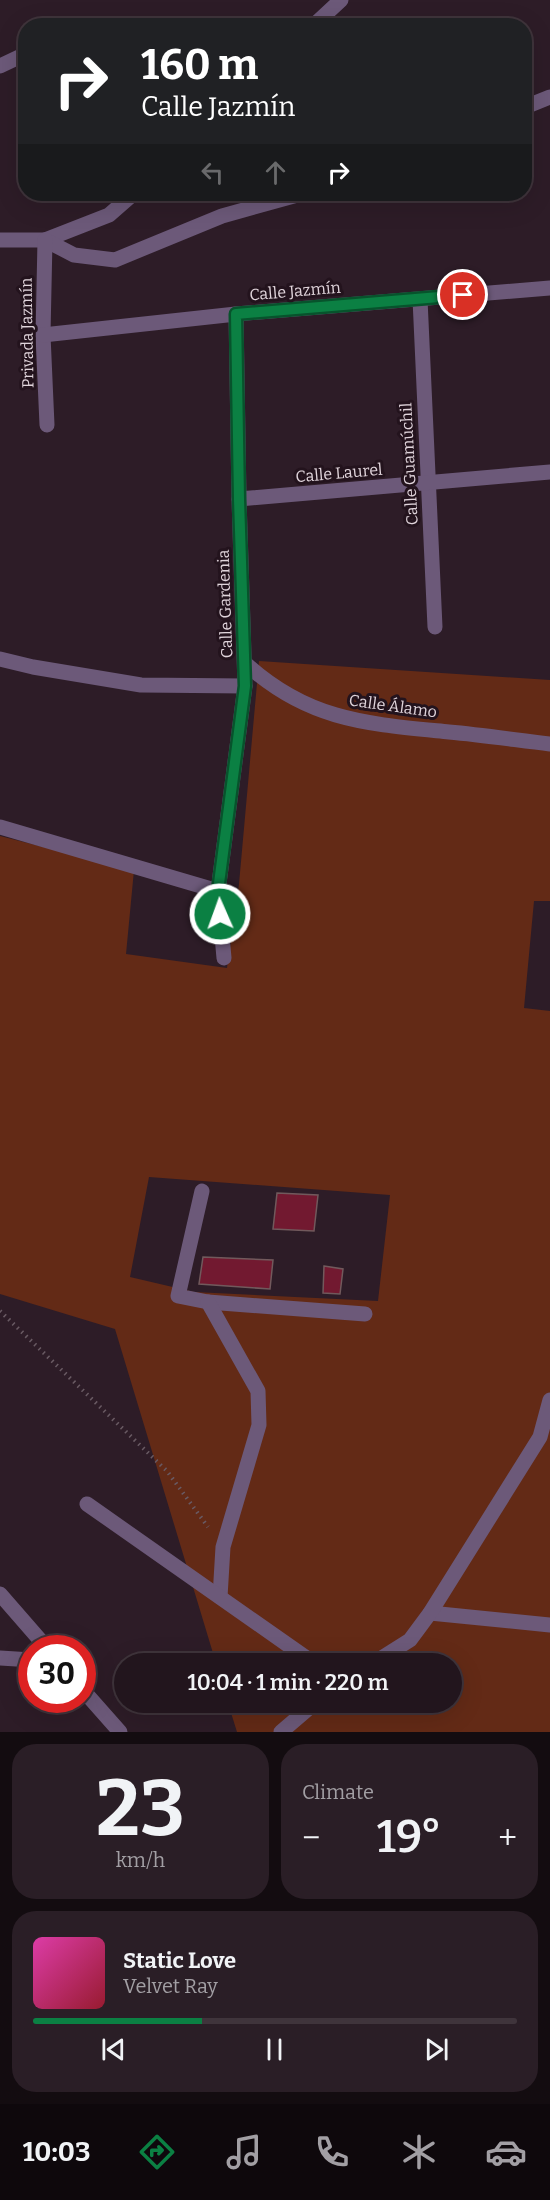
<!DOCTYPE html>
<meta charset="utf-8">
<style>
:root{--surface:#22151d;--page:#2a1e26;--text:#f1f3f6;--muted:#a29fa4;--line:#3f343b;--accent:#0b8043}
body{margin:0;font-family:Bitter,serif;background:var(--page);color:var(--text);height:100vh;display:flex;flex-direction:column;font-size:22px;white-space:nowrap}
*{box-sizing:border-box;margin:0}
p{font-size:20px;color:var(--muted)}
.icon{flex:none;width:33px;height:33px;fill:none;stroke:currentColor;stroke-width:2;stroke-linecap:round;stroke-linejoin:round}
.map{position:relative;height:1732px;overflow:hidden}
.panel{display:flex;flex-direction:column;gap:12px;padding:12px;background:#130c10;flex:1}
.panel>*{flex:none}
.top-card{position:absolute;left:18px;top:18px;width:514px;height:183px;border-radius:24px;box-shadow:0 6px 24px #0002,0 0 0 2px var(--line);background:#202124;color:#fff;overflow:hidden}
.speed{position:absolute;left:18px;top:1635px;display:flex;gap:12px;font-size:30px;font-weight:700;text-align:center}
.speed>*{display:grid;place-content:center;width:78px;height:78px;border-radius:50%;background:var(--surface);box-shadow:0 6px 24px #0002,0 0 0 2px var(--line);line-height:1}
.speed .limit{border:9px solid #d22;background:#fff;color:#111}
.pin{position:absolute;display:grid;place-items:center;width:51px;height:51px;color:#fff;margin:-26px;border:3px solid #fff;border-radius:50%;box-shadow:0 2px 6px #0007}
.me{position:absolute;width:66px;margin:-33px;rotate:358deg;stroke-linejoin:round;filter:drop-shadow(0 0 4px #0008)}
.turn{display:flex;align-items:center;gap:21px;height:126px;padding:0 24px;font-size:27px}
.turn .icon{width:78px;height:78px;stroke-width:2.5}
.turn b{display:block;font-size:42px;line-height:51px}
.lanes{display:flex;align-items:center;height:57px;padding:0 24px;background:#0003;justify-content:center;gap:30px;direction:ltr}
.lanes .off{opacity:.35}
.big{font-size:45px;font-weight:600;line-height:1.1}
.panel .tile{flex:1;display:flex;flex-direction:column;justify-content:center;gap:9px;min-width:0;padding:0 21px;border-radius:24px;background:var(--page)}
.panel .dial{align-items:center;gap:0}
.dial b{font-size:78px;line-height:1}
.song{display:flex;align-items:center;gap:18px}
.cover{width:72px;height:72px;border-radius:9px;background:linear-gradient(135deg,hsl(320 70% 55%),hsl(350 70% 35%))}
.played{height:6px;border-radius:3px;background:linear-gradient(90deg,var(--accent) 35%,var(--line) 35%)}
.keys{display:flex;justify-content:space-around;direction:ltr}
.heat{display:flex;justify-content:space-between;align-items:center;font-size:33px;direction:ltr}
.panel .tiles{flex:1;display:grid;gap:12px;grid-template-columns:1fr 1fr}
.tile:last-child{grid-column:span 2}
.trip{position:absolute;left:114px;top:1653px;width:348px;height:60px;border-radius:30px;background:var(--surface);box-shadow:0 6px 24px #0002,0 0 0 2px var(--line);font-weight:600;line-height:60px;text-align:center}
.menu{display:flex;height:96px;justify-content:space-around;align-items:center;background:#0e080c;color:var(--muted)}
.menu .icon{width:42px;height:42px}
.menu .active{color:var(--accent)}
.menu b{font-size:27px;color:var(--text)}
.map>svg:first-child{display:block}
</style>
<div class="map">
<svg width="550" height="1732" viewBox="0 0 550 1732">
<rect width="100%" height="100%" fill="#2d1c27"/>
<path fill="#632a16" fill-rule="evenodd" d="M259,661l291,19v221h-16l-10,107 26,3v721h-313l-9,-29 224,-1v-38l-236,-1 -101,-334 -115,-35v-458l134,34 -8,84 101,14 12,-84zM149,1177l241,18 -12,106 -184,-9 -64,-15z"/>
<g fill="#721930" stroke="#71595c" stroke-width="1.5">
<polygon points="277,1193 318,1195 314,1231 273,1229"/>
<polygon points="203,1257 273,1260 270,1289 199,1284"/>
<polygon points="324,1266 343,1269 340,1294 323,1293"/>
</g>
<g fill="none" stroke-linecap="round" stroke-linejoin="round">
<polyline stroke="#695a63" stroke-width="4" stroke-dasharray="1.5 4.5" stroke-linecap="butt" points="0,1311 167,1471 208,1527"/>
<g stroke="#6c5979" stroke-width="15">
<polyline points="313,26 341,0"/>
<polyline points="0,66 19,57"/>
<polyline points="525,107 550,97"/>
<polyline points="0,240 45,240 109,215 133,194"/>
<polyline points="45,240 74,255 115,260 222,216 301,194"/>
<polyline points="45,240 43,335 47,425"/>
<polyline points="420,299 435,627"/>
<polyline points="43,335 236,314 550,288"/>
<polyline points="239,499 550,472"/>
<polyline points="0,659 33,667 141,685 245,686"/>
<path d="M245,663c63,58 123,61 204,69 34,3 67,8 101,12"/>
<polyline points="0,827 218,891"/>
<polyline points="224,958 218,891 245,686 239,499 236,314"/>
<polyline points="202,1191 178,1296 208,1302 365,1314"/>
<polyline points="208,1302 258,1391 259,1425 223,1547 220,1597"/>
<polyline points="87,1504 315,1664"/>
<polyline points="0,1594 47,1648"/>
<polyline points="430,1613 550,1625"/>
<polyline points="0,1658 32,1660"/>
<polyline points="372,1664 410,1640 430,1613 540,1437 550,1400"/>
<polyline points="82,1689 120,1732"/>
<polyline points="281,1732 316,1702"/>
</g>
</g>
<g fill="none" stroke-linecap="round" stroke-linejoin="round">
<defs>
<polyline id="route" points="220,914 218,891 245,686 239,499 236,314 463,295"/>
</defs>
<use href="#route" stroke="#07532c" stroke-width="15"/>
<use href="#route" stroke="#0b8043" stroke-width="10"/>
</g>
<g text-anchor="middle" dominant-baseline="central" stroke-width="6" stroke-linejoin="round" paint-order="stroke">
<g font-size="16" fill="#e0d4db" stroke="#23131d">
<text transform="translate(295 291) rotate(-5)">Calle Jazmín</text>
<text transform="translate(27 333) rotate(-91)">Privada Jazmín</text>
<text transform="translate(409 464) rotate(-93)">Calle Guamúchil</text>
<text transform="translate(339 473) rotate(-5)">Calle Laurel</text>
<text transform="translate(225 604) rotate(-92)">Calle Gardenia</text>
<text transform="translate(393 706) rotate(8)">Calle Álamo</text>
</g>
</g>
</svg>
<div class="speed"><div class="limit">30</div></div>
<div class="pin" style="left:463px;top:295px;background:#d93025"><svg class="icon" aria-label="arrive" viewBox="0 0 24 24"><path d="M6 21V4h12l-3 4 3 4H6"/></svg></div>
<svg class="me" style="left:220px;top:914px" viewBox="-20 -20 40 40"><circle r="17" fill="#0b8043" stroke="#fff" stroke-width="3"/><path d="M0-11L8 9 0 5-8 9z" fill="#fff"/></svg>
<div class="trip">10:04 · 1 min · 220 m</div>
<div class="top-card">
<div class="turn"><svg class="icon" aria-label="right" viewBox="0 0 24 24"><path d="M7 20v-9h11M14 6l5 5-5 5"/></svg><div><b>160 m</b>Calle Jazmín</div></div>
<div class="lanes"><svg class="icon off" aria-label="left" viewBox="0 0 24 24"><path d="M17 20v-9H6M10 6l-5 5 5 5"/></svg><svg class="icon off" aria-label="ahead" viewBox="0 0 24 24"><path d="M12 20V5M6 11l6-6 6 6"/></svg><svg class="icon" aria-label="right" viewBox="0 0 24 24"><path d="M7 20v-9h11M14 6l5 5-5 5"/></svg></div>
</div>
</div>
<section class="panel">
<div class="tiles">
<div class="tile dial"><b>23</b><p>km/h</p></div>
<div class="tile"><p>Climate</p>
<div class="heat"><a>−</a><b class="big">19°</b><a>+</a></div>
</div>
<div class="tile">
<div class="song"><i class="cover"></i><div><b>Static Love</b><p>Velvet Ray</p></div></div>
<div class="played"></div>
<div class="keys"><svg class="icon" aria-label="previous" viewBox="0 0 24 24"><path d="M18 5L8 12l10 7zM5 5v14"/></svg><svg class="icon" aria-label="pause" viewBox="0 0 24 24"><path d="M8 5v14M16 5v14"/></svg><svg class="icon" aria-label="next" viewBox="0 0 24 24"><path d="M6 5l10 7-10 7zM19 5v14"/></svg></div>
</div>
</div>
</section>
<nav class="menu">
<b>10:03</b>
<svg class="icon active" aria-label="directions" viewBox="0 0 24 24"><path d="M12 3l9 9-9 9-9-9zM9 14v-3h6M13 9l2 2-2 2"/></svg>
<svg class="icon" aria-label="music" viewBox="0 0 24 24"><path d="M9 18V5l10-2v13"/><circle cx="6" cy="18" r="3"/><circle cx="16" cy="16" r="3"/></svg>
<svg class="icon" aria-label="phone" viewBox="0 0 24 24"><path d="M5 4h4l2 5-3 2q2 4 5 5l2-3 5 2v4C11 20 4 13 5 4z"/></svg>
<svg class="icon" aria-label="climate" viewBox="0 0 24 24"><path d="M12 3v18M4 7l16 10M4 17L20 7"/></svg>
<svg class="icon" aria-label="car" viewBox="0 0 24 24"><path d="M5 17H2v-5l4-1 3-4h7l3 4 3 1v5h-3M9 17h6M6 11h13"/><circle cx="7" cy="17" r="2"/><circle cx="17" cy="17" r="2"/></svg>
</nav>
